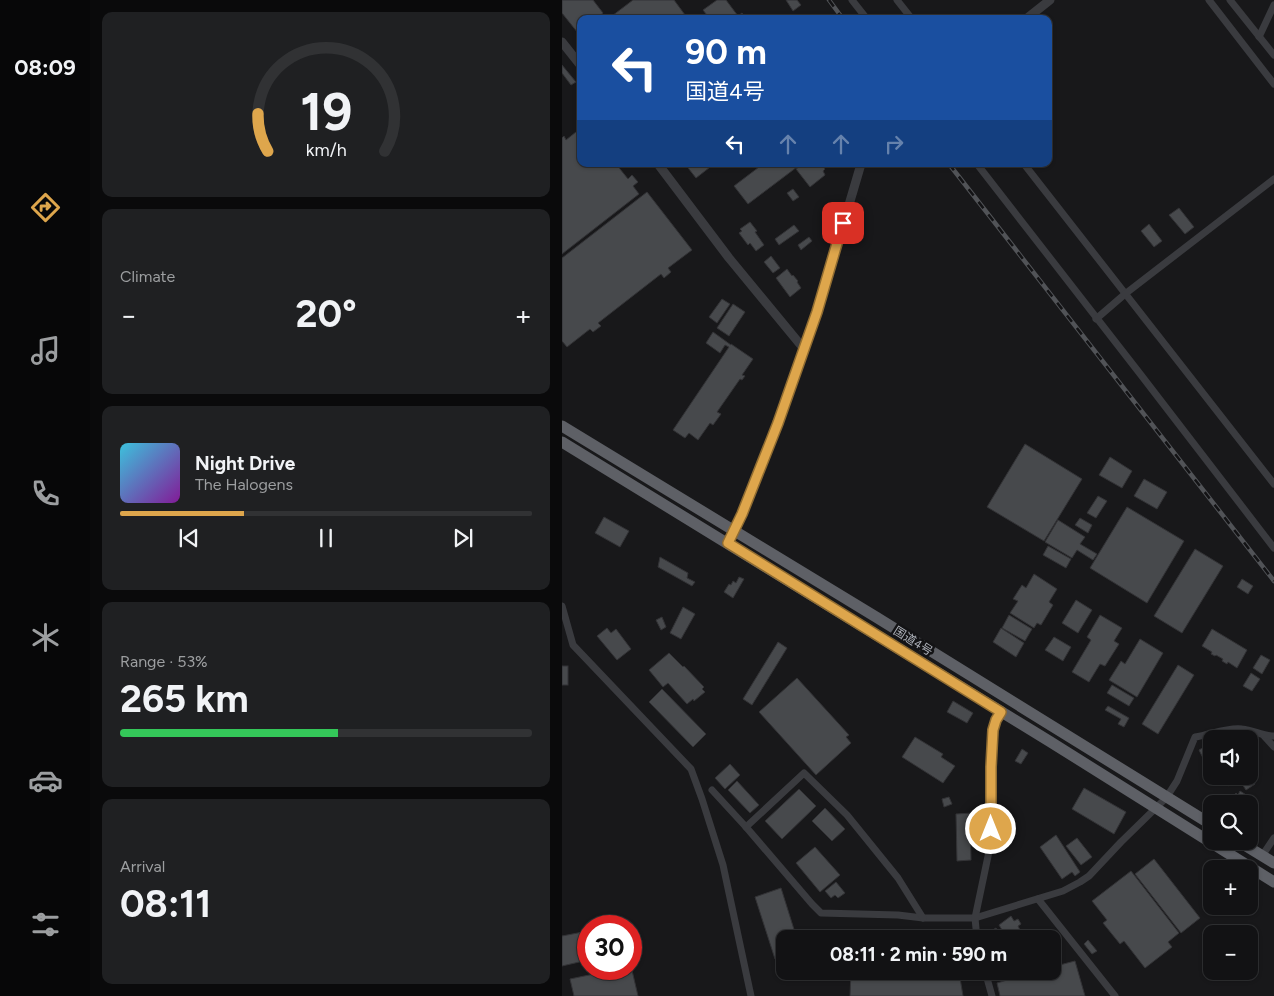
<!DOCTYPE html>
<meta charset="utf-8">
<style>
:root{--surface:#121214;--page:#1f2022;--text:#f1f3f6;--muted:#9c9ea0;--line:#313234;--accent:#dea64c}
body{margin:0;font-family:Figtree,"Noto Sans JP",sans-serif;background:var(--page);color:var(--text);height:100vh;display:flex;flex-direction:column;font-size:19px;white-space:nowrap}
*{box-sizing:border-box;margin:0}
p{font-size:16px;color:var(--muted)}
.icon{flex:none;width:28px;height:28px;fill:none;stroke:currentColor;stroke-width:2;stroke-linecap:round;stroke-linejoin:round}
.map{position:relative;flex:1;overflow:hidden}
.side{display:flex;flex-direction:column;gap:12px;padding:12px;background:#0a0a0b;width:472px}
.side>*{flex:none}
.guide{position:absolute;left:15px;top:15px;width:475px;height:152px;border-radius:10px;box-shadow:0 1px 4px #0004,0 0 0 1px var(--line);background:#1a4fa0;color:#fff;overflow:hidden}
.buttons{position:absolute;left:641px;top:730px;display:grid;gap:10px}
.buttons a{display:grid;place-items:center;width:55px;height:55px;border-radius:10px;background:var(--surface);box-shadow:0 1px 4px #0004,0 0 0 1px var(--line);font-size:25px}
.speed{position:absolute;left:15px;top:915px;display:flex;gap:10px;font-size:25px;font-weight:700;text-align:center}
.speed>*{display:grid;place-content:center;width:65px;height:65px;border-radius:50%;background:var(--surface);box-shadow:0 1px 4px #0004,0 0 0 1px var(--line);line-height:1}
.speed .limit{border:8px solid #d22;background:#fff;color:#111}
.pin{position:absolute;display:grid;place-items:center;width:42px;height:42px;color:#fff;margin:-21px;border-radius:10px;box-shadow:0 2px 8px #0006}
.me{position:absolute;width:55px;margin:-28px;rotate:0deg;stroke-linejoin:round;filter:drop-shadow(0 0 4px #0008)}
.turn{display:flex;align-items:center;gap:18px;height:105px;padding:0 25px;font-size:22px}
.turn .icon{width:65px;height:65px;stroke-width:2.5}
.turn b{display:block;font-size:35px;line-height:42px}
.lanes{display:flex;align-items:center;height:48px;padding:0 25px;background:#0003;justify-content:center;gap:25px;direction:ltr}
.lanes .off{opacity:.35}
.big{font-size:38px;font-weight:700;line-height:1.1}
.side .tile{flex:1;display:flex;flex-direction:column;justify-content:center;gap:8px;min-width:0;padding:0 18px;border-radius:10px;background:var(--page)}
.side .dial{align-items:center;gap:0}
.dial svg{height:130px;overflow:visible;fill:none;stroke:var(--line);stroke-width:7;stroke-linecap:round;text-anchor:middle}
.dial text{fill:var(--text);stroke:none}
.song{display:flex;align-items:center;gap:15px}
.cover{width:60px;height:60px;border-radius:8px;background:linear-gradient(135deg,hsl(190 70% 55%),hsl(290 70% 35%))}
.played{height:5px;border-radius:2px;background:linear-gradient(90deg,var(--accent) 30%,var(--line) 30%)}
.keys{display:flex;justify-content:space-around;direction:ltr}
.heat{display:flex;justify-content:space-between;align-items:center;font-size:28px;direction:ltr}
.charge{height:8px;border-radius:4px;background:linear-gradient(90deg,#34c759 53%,var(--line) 0)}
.trip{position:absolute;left:214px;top:930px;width:285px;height:50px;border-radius:10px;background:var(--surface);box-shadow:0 1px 4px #0004,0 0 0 1px var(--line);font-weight:700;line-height:50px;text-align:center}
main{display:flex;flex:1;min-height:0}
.menu{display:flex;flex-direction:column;width:90px;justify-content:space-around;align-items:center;background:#070708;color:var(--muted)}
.menu .icon{width:35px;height:35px}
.menu .on{color:var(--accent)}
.menu b{font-size:22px;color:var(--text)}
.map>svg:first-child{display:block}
</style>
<main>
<nav class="menu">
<b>08:09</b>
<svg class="icon on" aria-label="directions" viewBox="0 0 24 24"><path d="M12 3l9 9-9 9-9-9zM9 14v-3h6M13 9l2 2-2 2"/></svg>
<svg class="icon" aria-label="music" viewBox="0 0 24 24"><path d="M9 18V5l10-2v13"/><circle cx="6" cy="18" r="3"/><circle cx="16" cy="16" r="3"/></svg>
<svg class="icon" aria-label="phone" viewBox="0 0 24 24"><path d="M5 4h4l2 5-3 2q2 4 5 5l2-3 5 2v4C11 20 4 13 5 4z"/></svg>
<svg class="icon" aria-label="climate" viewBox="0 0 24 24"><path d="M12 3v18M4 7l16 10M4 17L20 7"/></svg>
<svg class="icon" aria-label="car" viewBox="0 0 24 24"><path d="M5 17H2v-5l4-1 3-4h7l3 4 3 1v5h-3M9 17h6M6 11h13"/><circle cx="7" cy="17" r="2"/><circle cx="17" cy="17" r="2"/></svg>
<svg class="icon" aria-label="filters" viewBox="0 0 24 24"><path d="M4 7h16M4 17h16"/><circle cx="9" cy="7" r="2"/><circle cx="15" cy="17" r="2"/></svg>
</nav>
<section class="side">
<div class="tile dial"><svg viewBox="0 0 100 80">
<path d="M14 69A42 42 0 1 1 86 69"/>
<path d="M14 69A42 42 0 0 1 8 46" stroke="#dea64c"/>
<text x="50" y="56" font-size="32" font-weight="700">19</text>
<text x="50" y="72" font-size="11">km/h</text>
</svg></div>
<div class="tile"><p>Climate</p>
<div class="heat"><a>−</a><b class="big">20°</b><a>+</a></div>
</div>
<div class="tile">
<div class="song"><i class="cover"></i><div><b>Night Drive</b><p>The Halogens</p></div></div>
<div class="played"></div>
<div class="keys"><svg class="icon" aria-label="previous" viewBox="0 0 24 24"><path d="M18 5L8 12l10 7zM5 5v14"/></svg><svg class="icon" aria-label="pause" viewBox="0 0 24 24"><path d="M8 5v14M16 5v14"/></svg><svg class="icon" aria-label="next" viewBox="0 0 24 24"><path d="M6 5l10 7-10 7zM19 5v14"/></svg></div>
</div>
<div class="tile"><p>Range · 53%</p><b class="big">265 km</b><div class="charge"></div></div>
<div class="tile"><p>Arrival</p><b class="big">08:11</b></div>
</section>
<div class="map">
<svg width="712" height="996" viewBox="0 0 712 996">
<rect width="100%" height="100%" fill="#18181a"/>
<g fill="#47494c" stroke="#333336">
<polygon points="0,0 31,0 41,13 34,19 19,19 19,31 16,33 0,13"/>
<polygon points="71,0 112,0 126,19 46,19"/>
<polygon points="155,0 164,0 176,16 180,13 185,19 148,19 141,10"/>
<polygon points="224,0 235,0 239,5 231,11"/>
<polygon points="0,65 14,82 9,85 0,73"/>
<polygon points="19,128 19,164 54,164 66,179 70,175 76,182 71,186 77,194 0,254 0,138 2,136 4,140"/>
<polygon points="123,164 152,164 134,178"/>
<polygon points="201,164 239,164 186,204 172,186"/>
<polygon points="241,164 255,164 256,166 258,164 263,169 261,171 263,175 248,187 234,169"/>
<polygon points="231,189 237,197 231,201 225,193"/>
<polygon points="85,192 130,250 106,268 109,272 102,278 99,274 36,323 39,326 31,332 28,329 5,347 0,341 0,258"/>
<polygon points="617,208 632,227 623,234 607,215"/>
<polygon points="188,222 195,231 193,232 202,245 194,251 188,243 186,245 177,233 180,231 178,229"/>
<polygon points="587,224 600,241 592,247 579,231"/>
<polygon points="232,225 237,231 217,245 213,239"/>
<polygon points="247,237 250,241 239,250 236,245"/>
<polygon points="209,256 218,268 211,273 202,262"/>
<polygon points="225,269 230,276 231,275 236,281 235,282 239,288 228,297 214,278"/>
<polygon points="160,299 168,304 155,323 147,317"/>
<polygon points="171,304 183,312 167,336 155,328"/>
<polygon points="151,332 169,345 169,344 191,359 180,375 183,376 180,380 178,379 155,412 159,414 151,425 148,423 136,440 127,433 123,438 111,430 167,347 163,345 158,353 144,343"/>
<polygon points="463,444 520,479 482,541 425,507"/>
<polygon points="548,457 570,471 560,488 537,475"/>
<polygon points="582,479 605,492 595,509 572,496"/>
<polygon points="536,496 545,501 534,518 525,513"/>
<polygon points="565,507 622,541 585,603 528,568"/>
<polygon points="42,517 67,531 58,547 33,533"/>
<polygon points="518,518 530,525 526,533 513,525"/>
<polygon points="496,520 523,537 518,544 535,554 531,560 515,550 510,558 483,542"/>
<polygon points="486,546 509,559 504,568 481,555"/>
<polygon points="633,549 661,566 620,633 592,616"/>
<polygon points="98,557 126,573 125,578 133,582 130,586 96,567"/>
<polygon points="472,574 495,589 487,602 491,605 479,625 475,623 472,628 448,613 456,601 451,599 460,585 464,588"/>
<polygon points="177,577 182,579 171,598 162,592 167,584 169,585 171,581 174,583"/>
<polygon points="680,579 691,586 686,594 675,587"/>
<polygon points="514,600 530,610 516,633 500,623"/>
<polygon points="121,607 133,614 119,639 108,633"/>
<polygon points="447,615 470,629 463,641 440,628"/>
<polygon points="538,615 560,628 552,641 557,644 543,666 538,664 527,682 510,672 529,640 525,637"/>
<polygon points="100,617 104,627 99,630 94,620"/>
<polygon points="45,628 49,633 54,629 69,649 55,660 35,636"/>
<polygon points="439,628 462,643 454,657 431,642"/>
<polygon points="650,629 685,650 675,668 666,662 665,664 660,661 661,659 654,655 653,656 649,654 650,652 640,646"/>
<polygon points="492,637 509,647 501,661 483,650"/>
<polygon points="578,639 601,653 575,697 547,680 559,661 563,664"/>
<polygon points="216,642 225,648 190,705 181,699"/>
<polygon points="107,653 121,667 122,666 142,687 140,689 143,692 132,701 131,699 125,704 106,683 101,687 87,670"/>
<polygon points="699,655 708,660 700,674 691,668"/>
<polygon points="616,665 632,675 596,734 580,724"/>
<rect x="0" y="666" width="6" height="19"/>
<polygon points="689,673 698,679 690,691 681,686"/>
<polygon points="235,678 287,735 284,737 289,743 254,775 197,712"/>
<polygon points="550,685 572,698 567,706 545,693"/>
<polygon points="100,689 144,734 131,747 87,702"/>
<polygon points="391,701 411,713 405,723 385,712"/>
<polygon points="546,706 567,718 562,727 556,724 559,719 543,710"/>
<polygon points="353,737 381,754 379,757 393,766 381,783 340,757"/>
<polygon points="644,746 646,751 649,749 650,750 650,762 646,755 641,758 637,750"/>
<polygon points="460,749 466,753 459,764 453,761"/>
<polygon points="168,764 178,775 163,789 153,778"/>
<polygon points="688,775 693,784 684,790 678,781 685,776 688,776"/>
<polygon points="666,776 679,776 666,786 662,781"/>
<polygon points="175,781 197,805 188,813 166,790"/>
<polygon points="522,788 564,812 552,834 510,809"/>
<polygon points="237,789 254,806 220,839 203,821"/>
<polygon points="678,791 689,798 685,804 676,804 672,801 673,798 671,797 674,793 676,795"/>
<polygon points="387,797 390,804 382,807 380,799"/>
<polygon points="263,808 283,829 270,841 250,821"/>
<polygon points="411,813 411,817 408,817 409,860 395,861 394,814"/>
<polygon points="494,835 518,872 513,876 510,872 500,879 478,847"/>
<polygon points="515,838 530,857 519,865 504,846"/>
<polygon points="253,847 278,875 258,892 234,863"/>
<polygon points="592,859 638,918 619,933 573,874"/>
<polygon points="569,871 617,933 606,942 610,947 583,968 562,941 558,944 541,923 545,920 530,901"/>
<polygon points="274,882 283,893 276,898 273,895 269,898 263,891"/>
<polygon points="219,888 235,939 222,939 222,955 213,959 193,897"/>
<polygon points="449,916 452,921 456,919 459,924 456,926 458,930 445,938 437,925"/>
<polygon points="434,928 440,938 427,939 424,934"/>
<polygon points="26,931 26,960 0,966 0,936"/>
<polygon points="526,940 535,951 530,954 522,944"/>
<polygon points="513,961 523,996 438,996 435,983 476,971 490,971 490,967"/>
<polygon points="69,966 76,996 12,996 8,979 56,969 69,969"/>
<polygon points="289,971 388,972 388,977 398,978 401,996 288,996"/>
</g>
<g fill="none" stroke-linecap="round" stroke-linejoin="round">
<g stroke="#3a3b3f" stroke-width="7">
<polyline points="290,0 305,19"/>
<polyline points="335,0 350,19"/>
<polyline points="647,0 712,84"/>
<polyline points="668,0 712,55"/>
<polyline points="697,37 712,5"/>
<polyline points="415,164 579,375 712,548"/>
<polyline points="462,164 712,484"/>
<polyline points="534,319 563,294 712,179"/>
<polyline points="0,606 11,645 129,769 140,799 161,865 189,996"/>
<polyline points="702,736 712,747"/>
<path d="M150,790l34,37 66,77 9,9 77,2 25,3h52l88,-27 17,-9 9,-6 32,-34 45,-44 11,-17 18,-44c15,-2 32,-10 47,-8 12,1 19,7 32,7"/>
<polyline points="184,827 242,773 285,815 336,878 361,918"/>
<polyline points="700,856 712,838"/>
<polyline points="476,899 553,996"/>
<polyline points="415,939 413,918 429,842 429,767 431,730 434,720 439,711"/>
<polyline points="423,971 430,996"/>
</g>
<g stroke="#3a3b3f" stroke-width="9">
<polyline points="464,19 488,0"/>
<polyline points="0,42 19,66"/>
<polyline points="96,164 167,258 242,349"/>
<path d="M166,543c14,-27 24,-55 36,-84 38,-96 68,-196 97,-295"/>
</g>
<g stroke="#5e6066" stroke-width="11">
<polyline points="0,426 314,617 650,825"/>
<polyline points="0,442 487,741 712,882"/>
<polyline points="676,841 712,863"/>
</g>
<defs>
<g id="rail">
<polyline points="267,0 281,19"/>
<polyline points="387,164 712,581"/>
</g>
</defs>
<use href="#rail" stroke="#515357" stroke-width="4.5"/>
<use href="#rail" stroke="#131315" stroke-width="2.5" stroke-dasharray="8" stroke-linecap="butt"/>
</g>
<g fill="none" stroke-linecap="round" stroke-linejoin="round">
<defs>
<polyline id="route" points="281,223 255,312 216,423 180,514 166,543 439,712 434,720 431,730 429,767 429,829"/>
</defs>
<use href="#route" stroke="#906c31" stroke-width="12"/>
<use href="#route" stroke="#dea64c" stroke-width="9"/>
</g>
<g text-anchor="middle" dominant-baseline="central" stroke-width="5" stroke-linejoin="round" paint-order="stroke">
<g font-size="12" fill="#acb0b8" stroke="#131315">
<text transform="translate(351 641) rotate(32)">国道4号</text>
</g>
</g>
</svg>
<div class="buttons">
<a><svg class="icon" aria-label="sound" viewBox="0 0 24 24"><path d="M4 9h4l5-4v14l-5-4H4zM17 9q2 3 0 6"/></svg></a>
<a><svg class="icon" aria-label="search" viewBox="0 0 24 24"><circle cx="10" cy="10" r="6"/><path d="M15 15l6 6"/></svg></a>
<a>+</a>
<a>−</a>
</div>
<div class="speed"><div class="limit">30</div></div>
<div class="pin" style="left:281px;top:223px;background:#d93025"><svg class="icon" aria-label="arrive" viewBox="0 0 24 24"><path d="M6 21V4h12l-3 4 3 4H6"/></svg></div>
<svg class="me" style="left:429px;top:829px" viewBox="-20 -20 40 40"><circle r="17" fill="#dea64c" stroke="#fff" stroke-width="3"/><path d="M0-11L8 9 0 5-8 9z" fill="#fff"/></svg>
<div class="trip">08:11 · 2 min · 590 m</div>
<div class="guide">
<div class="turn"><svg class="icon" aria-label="left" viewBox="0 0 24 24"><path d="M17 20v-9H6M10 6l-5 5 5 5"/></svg><div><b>90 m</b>国道4号</div></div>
<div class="lanes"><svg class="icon" aria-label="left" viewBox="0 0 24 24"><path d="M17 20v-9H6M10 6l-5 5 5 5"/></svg><svg class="icon off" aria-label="ahead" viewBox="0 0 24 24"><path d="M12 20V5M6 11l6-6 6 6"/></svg><svg class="icon off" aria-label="ahead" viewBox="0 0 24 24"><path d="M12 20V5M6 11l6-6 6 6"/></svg><svg class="icon off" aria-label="right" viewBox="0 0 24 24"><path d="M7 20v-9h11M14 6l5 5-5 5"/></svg></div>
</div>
</div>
</main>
